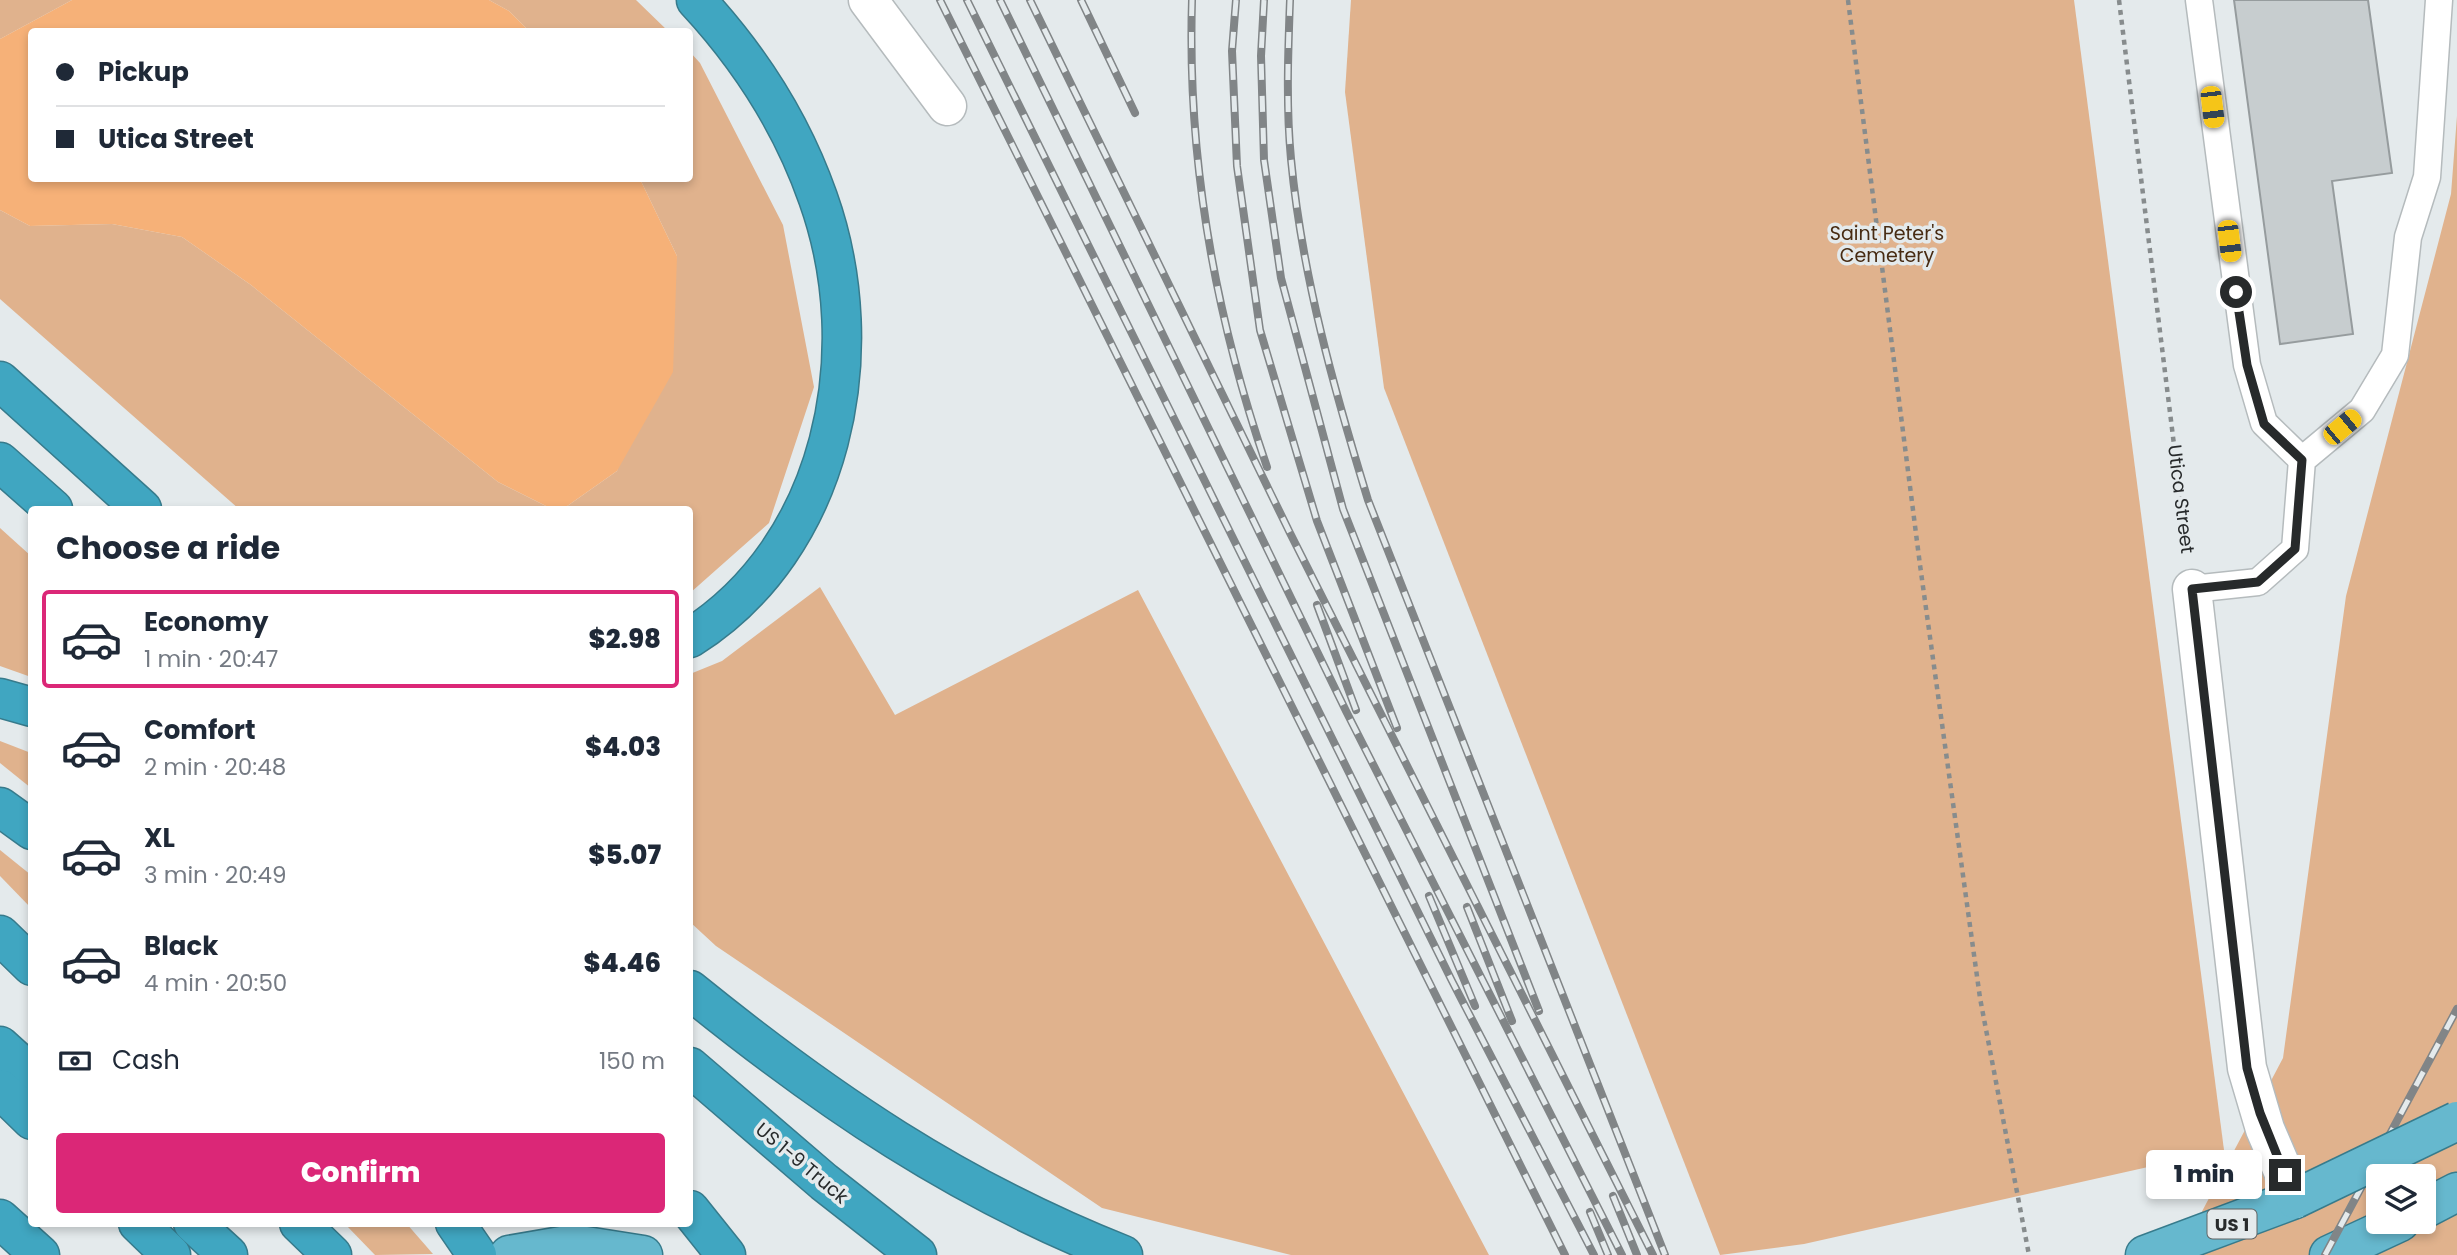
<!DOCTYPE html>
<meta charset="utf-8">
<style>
body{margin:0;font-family:Poppins,sans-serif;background:#f2f2f3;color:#1f2937;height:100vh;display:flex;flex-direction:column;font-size:26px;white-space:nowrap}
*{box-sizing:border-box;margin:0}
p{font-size:23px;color:#747a83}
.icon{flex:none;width:38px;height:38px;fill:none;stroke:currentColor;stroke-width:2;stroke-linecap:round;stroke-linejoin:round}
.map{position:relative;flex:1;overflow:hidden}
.side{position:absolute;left:28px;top:506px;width:665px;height:721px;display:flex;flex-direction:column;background:#fff;border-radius:7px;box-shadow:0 4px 10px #0003}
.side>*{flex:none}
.hud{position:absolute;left:28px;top:28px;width:665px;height:154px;border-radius:7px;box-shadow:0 4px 10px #0003;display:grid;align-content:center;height:154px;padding:0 28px;background:#fff}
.tools{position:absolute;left:2366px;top:1164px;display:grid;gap:14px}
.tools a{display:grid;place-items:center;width:70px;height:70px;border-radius:7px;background:#fff;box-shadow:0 4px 10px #0003;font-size:35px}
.end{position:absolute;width:32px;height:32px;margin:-16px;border:9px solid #272a2b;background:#fff;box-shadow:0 0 0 4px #fff}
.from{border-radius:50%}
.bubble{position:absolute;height:49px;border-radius:7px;background:#fff;box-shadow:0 4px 10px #0003;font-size:23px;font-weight:800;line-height:49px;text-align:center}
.car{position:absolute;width:21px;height:42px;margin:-21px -10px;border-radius:9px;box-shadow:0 0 5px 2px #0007;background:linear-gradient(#f5c518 24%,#345 0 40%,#f5c518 0 76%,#345 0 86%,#f5c518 0)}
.hud b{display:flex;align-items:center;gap:24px;height:66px;font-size:26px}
.hud b+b{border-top:2px solid #e0e1e3}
.hud i{width:18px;height:18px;background:#1f2937}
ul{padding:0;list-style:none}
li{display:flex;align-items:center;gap:21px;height:98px;margin:0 14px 10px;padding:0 14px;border:4px solid transparent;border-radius:7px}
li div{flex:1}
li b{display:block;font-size:26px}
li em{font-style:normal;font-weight:800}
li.current{border-color:#db2777}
li>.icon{width:63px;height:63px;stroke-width:1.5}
h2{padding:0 28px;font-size:32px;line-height:84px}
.pay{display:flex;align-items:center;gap:18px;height:77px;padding:0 28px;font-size:26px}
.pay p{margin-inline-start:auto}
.primary-button{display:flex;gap:14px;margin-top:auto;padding:14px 28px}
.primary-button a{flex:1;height:80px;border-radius:7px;background:#db2777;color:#fff;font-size:28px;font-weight:800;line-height:80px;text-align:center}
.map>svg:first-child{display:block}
.green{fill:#e0b28d;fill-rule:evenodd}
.water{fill:#f6b178}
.building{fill:#c7cdcf;stroke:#969c9e;stroke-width:2}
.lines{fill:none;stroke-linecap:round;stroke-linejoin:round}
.service-casing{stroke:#b5bbbd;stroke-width:29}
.minor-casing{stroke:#b5bbbd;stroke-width:41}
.trunk-casing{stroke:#377b8c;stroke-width:41}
.motorway-casing{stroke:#377b8c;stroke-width:41}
.path{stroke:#878c8d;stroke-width:4.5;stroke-dasharray:5 5;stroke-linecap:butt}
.service{stroke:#fff;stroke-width:26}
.minor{stroke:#fff;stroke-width:38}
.trunk{stroke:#66b8ce;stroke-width:38}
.motorway{stroke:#40a6c1;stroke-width:38}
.rail-casing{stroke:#818587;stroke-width:8}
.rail{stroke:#e4eaec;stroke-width:5;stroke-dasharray:16;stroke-linecap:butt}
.trunk-bridge-casing{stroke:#377b8c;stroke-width:41;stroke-linecap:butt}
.trunk-bridge{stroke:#66b8ce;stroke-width:38}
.route{stroke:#272a2b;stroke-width:9}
.labels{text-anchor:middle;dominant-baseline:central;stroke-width:7;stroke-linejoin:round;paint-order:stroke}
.shield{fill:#e4eaec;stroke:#606465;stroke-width:2}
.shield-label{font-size:18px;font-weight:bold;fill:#272a2b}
.park-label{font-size:19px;fill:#472b12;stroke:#e4eaec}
.street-label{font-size:19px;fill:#272a2b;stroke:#e4eaec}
</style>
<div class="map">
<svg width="2457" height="1255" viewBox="0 0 2457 1255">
<rect width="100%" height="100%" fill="#e4eaec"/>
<g class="green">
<path d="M0,0H72L0,39Z"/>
<path d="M489,0H636L668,31H529L509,11Z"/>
<path d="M1351,0H2074L2224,1150L1804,1244L1720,1255L1384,388L1345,92Z"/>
<path d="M690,52L700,63L783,225L814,387L769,523L690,593V509H563L617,471L677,256L640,179L690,178Z"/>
<path d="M2457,116V1255H2179L2283,1058L2346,596L2451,194ZM2378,1176H2424V1222H2378Z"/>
<path d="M0,210L30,226L112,224L182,237L251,285L498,482L552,509H239L0,299Z"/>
<path d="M0,528L31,556V677L0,666Z"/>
<path d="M820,587L895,715L1138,590L1489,1255H1291L1102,1208L716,946L690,922V674L722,661Z"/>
<path d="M0,741L31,753V788L0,763Z"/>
<path d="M0,850L31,875V908L0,876Z"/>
<path d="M344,1223H406L433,1254L375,1255Z"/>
</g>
<path class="water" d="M72,0H489L509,11L529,31L32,32V178L640,179L677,256L673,372L617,471L563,509H552L498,482L251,285L182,237L112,224L30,226L0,210V39Z"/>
<path class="building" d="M2234,0H2368L2392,173L2332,181L2353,334L2280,344Z"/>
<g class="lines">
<defs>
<g id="service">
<path d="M2199,0L2247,365L2264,423L2302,460"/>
<path d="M2192,589L2258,582L2295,549L2302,460L2362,410L2395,355L2408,237L2427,177L2439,0"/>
</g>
<g id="minor">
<path d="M868,0L947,106"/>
<path d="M2192,589L2247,1068L2265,1129L2295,1199"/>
</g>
<g id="trunk">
<path d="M2424,1209L2457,1192"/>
<path d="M509,1255L573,1244L643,1255"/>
<path d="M2145,1255L2295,1199"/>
<path d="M2329,1255L2400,1222"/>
</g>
<g id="motorway">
<path d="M0,381L142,509"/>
<path d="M0,462L53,509"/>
<path d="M690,638C834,547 873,352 818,198C792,124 749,57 696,0"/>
<path d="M0,698L32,707"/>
<path d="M0,807L32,830"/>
<path d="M0,935L32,966"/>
<path d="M690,990C827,1101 958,1190 1123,1255"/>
<path d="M0,1046L32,1075"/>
<path d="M690,1067L824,1182L917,1255"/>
<path d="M0,1089L32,1120"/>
<path d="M690,1210L726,1255"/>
<path d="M0,1219L40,1255"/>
<path d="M138,1223L171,1255"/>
<path d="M193,1223L228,1255"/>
<path d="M299,1223L332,1255"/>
<path d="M455,1223L477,1255"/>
</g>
</defs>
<use href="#service" class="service-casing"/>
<use href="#minor" class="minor-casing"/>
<use href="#trunk" class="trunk-casing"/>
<use href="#motorway" class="motorway-casing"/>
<g class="path">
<path d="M1848,0L1920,565L1980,998L2029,1255"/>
<path d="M2119,0L2187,550"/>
</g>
<use href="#service" class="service"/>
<use href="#minor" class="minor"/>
<use href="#trunk" class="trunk"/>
<use href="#motorway" class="motorway"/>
<defs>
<g id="rail">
<path d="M940,0L1565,1255"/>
<path d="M967,0L1452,981L1594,1255"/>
<path d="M1000,0L1346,711L1622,1255"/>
<path d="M1030,0L1290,533L1653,1255"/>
<path d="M1081,0L1135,113"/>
<path d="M1192,0C1187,160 1215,316 1267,467"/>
<path d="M1236,0L1232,51L1237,166L1260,330L1317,521L1397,728"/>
<path d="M1264,0L1261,56L1264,160L1281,278L1343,509L1539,1011"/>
<path d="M1290,0C1288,53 1286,107 1291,159C1302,276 1334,389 1368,500L1665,1255"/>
<path d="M1317,605L1356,710"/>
<path d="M1429,896L1475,1006"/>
<path d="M1467,907L1512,1021"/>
<path d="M1613,1196L1637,1255"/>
<path d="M1590,1212L1608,1255"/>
<path d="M2325,1255L2457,1009"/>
</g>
</defs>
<use href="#rail" class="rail-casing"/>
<use href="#rail" class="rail"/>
<defs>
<path id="trunk-bridge" d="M2295,1199L2457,1121"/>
</defs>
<use href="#trunk-bridge" class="trunk-bridge-casing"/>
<use href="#trunk-bridge" class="trunk-bridge"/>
</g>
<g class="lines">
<path class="route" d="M2236,292L2247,365L2264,424L2302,460L2295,549L2258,582L2192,589L2247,1068L2260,1113L2285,1175"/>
</g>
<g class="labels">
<rect class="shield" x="2207.5" y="1209.5" width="49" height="29" rx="5"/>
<g class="shield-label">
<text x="2232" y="1224">US 1</text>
</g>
<g class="park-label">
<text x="1887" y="233">Saint Peter's<tspan x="1887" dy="22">Cemetery</tspan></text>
</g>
<g class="street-label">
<text transform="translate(2181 499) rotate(83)">Utica Street</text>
<text transform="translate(802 1163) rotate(40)">US 1-9 Truck</text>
</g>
</g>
</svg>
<div class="tools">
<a><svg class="icon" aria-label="layers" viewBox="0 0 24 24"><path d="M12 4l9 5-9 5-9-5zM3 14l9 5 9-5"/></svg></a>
</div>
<i class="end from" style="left:2236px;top:292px"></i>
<i class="end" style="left:2285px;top:1175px"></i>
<div class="bubble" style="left:2146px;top:1150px;width:116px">1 min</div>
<i class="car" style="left:2212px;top:107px;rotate:173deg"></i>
<i class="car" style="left:2229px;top:241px;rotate:173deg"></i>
<i class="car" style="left:2342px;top:427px;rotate:50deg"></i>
<div class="hud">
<b><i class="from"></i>Pickup</b>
<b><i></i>Utica Street</b>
</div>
<section class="side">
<h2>Choose a ride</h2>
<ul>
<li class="current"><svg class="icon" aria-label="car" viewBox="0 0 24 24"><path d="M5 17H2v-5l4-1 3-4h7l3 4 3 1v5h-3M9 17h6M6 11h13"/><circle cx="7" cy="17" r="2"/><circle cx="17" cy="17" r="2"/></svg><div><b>Economy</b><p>1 min · 20:47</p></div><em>$2.98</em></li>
<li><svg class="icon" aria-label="car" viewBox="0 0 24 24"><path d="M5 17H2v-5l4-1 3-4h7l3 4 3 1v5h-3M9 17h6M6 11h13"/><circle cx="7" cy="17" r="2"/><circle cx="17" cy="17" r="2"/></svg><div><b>Comfort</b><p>2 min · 20:48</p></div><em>$4.03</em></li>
<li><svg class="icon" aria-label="car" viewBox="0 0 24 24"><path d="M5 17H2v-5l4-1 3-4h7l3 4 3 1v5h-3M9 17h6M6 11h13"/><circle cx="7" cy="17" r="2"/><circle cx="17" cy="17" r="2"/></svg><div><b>XL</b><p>3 min · 20:49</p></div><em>$5.07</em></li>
<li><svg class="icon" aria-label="car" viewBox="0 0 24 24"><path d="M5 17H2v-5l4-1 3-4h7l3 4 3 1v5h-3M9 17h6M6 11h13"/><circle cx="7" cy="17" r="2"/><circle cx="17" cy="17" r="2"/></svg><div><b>Black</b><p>4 min · 20:50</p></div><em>$4.46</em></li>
</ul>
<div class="pay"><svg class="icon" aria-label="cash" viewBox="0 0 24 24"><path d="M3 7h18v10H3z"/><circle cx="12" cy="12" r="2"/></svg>Cash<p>150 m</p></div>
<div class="primary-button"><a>Confirm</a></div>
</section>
</div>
